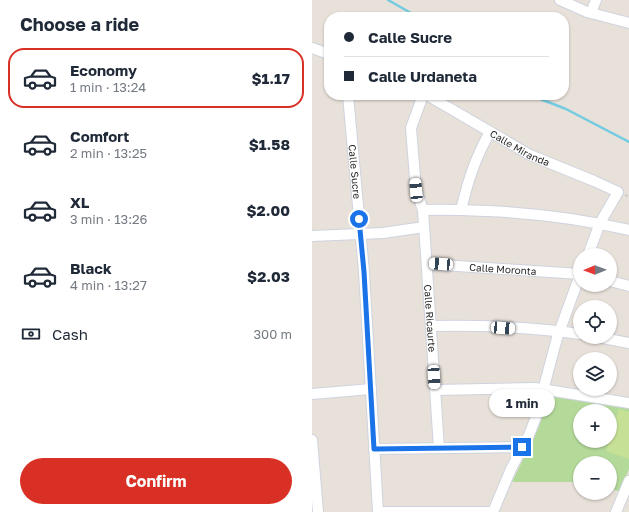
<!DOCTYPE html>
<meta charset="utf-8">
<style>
body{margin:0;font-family:"Golos Text",sans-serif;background:#f2f2f3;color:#1f2937;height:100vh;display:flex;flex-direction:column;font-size:15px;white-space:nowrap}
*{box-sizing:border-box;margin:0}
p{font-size:13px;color:#747a83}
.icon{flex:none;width:22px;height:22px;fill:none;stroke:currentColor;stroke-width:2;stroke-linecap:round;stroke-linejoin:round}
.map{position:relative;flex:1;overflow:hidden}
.panel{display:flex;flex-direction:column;background:#fff;width:312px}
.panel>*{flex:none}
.top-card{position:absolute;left:12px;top:12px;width:245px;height:88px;border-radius:16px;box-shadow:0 1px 3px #0004;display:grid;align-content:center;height:88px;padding:0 20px;background:#fff}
.needle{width:26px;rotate:269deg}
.buttons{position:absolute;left:261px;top:248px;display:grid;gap:8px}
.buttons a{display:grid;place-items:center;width:44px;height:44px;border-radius:50%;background:#fff;box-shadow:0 1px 3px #0004;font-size:20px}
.end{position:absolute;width:18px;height:18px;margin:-9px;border:5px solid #1a73e8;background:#fff;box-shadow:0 0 0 2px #fff}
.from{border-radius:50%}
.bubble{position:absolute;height:28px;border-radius:14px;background:#fff;box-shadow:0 1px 3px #0004;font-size:13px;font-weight:700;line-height:28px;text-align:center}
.car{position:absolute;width:12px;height:24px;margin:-12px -6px;border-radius:5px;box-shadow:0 0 3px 1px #0007;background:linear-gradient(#fff 24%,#345 0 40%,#fff 0 76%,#345 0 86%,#fff 0)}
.top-card b{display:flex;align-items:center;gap:14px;height:38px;font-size:15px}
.top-card b+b{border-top:1px solid #e0e1e3}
.top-card i{width:10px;height:10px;background:#1f2937}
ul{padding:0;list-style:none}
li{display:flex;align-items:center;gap:12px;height:60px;margin:0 8px 6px;padding:0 12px;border:2px solid transparent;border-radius:16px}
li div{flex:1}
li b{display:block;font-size:15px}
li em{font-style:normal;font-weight:700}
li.selected{border-color:#d93025}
li>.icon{width:36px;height:36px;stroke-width:1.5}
h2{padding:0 20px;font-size:18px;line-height:48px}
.pay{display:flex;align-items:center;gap:10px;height:44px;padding:0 20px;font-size:15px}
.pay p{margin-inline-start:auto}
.cta{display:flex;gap:8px;margin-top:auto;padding:8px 20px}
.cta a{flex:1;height:46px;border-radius:24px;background:#d93025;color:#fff;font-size:16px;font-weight:700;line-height:46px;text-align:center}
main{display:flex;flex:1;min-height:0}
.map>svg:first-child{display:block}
.green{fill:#b4da9a;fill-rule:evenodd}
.pitch{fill:#c6e196}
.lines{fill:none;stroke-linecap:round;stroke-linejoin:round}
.stream{stroke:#74cbe2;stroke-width:2.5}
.street-casing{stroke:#cfd3df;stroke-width:12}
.path{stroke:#c3c3c3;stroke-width:1.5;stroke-dasharray:3 2;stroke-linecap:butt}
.street{stroke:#fff;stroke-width:10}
.route{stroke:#1a73e8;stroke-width:5}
.labels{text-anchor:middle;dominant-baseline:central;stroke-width:3.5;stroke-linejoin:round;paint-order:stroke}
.street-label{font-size:10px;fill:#272727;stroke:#fff}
</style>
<main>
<section class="panel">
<h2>Choose a ride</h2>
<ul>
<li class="selected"><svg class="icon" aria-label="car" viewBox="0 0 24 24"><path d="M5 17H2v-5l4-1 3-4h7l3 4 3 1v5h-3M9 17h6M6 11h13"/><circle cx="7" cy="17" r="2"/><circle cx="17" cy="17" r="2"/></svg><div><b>Economy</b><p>1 min · 13:24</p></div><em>$1.17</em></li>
<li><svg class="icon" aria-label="car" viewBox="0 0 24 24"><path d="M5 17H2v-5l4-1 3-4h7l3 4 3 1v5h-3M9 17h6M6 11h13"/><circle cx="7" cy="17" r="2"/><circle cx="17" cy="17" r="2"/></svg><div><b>Comfort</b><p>2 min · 13:25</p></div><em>$1.58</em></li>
<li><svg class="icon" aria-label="car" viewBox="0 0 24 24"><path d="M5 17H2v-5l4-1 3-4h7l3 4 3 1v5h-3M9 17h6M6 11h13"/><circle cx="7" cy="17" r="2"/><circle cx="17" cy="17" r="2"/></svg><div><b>XL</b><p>3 min · 13:26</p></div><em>$2.00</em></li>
<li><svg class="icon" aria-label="car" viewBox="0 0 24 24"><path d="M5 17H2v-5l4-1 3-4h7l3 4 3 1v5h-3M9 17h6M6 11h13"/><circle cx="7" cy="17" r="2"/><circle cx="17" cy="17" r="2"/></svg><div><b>Black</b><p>4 min · 13:27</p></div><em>$2.03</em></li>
</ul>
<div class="pay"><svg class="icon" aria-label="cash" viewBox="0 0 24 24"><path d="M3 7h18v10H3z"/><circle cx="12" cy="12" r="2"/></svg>Cash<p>300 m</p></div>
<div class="cta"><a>Confirm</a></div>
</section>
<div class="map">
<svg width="317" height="512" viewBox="0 0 317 512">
<rect width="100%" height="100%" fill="#e8e1d9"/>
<path class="green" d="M237,396L317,408V469L308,492L298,488V463H268V482H200L226,429ZM268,411H298V441H268Z"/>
<path class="pitch" d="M307,409L317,412V459L294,451Z"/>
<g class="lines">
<g class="stream">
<path d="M76,0L106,17"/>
<path d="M218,95L254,109L317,142"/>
</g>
<defs>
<g id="street">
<path d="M248,0L275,12L317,23"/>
<path d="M279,13L284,0"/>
<path d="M0,48L17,54"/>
<path id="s1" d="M36,95L52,272L66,512"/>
<path id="s2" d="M111,95L99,128L104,190L111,210L127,448"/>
<path id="s3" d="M115,95L218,155L282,181L306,192L288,223L276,255"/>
<path d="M111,210C132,209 153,210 175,211C223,213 270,219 317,230"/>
<path d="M149,210C156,181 163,158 178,132"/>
<path d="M0,236L71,233L112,227"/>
<path id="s4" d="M115,264L268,274"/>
<path d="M298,281L317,286"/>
<path d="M119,326C169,325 219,327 268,334"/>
<path d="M286,337L317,343"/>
<path d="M123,390L223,388L317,403"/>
<path d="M0,394L59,389"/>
<path d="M0,440L6,512"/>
<path d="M62,449L210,447"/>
<path d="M68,512H178"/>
<path d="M181,512L199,469L217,435L224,417L245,338L268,275"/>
<path d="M304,512L317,481"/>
</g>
</defs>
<use href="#street" class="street-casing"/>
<path class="path" d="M313,195L317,197"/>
<use href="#street" class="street"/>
</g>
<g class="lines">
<path class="route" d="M47,219L52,272L62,449L210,447"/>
</g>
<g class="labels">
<g class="street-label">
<text stroke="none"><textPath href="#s3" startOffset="107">Calle Miranda</textPath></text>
<text stroke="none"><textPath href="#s1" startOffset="77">Calle Sucre</textPath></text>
<text stroke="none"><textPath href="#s4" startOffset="76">Calle Moronta</textPath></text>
<text stroke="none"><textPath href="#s2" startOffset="227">Calle Ricaurte</textPath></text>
</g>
</g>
</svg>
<div class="buttons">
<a><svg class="needle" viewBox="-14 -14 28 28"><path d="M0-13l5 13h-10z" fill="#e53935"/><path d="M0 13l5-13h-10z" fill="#747a83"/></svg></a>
<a><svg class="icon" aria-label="locate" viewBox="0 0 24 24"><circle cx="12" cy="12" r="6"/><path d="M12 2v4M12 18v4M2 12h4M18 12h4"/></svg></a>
<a><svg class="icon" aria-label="layers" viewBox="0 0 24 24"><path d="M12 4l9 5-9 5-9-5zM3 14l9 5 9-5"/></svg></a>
<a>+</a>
<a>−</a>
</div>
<i class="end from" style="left:47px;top:219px"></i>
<i class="end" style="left:210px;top:447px"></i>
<div class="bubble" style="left:177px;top:389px;width:66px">1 min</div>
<i class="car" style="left:104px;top:190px;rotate:355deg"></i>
<i class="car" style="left:129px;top:264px;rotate:274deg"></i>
<i class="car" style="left:191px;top:328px;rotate:94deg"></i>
<i class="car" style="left:122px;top:377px;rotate:177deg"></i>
<div class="top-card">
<b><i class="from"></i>Calle Sucre</b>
<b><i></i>Calle Urdaneta</b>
</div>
</div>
</main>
